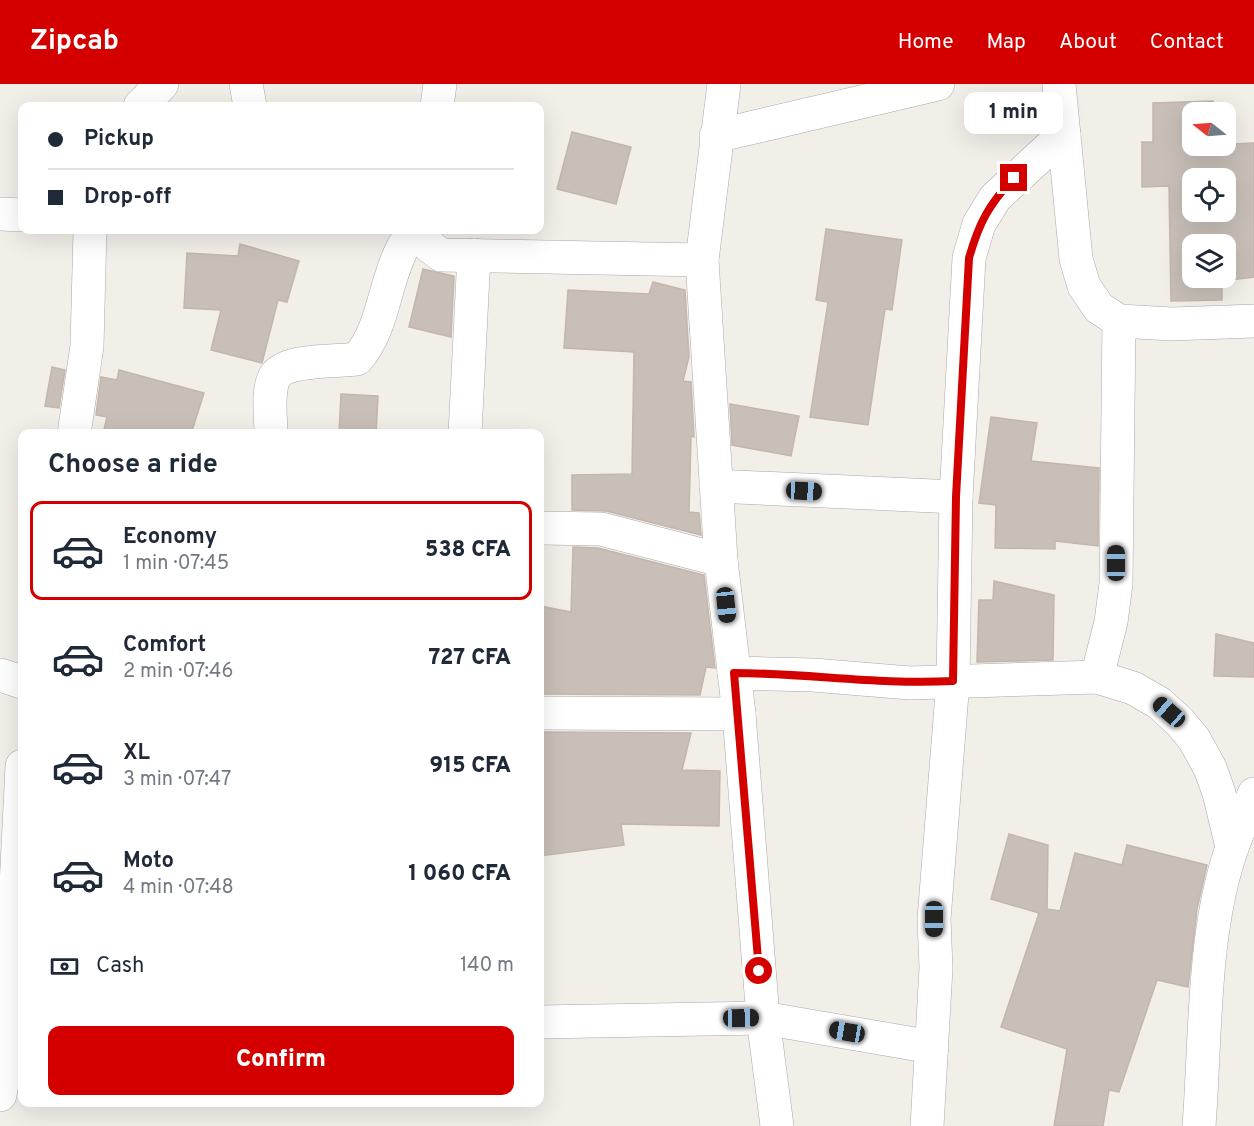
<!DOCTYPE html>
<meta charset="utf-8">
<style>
body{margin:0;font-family:Overpass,sans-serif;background:#f6f6f7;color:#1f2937;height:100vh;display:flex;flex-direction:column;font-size:22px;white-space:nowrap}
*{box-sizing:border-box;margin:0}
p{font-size:20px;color:#747a83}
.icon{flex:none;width:33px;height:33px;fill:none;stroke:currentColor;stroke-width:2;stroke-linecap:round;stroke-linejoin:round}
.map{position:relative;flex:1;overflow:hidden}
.sheet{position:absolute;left:18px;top:345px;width:526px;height:678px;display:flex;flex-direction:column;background:#fff;border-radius:12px;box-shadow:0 6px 24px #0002}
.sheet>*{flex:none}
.banner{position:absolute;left:18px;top:18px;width:526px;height:132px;border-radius:12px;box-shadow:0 6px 24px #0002;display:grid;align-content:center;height:132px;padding:0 30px;background:#fff}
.needle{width:39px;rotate:287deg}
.buttons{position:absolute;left:1182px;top:18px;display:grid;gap:12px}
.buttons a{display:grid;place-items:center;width:54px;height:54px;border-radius:12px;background:#fff;box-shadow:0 6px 24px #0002;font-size:30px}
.end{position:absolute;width:27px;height:27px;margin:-14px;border:8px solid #d40000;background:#fff;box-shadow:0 0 0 3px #fff}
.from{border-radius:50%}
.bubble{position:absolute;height:42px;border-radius:12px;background:#fff;box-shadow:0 6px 24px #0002;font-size:20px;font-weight:800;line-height:42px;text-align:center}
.car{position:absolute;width:18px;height:36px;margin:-18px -9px;border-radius:8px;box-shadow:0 0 4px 2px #0007;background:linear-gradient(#222 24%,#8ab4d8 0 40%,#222 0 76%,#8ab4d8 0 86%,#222 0)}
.banner b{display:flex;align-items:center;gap:21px;height:57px;font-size:22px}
.banner b+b{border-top:2px solid #e0e1e3}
.banner i{width:15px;height:15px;background:#1f2937}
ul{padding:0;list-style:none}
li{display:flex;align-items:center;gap:18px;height:99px;margin:0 12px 9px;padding:0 18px;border:3px solid transparent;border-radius:12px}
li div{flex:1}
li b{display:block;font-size:22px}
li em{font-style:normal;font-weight:800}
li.on{border-color:#d40000}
li>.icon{width:54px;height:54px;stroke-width:1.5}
h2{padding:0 30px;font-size:27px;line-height:72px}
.pay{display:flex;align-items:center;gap:15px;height:66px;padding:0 30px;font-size:22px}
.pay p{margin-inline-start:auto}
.action{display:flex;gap:12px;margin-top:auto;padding:12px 30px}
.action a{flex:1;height:69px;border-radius:12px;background:#d40000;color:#fff;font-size:24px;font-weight:800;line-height:69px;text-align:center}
header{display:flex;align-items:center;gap:36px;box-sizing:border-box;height:84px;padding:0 30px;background:#d40000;color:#fff}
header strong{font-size:28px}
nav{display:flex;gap:33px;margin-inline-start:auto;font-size:21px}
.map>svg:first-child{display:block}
.building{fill:#c7bfb8;stroke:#c4b6ab;stroke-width:1.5;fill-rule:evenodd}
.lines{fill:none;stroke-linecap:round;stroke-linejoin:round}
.street-casing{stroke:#a9a9a9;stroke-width:34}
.street{stroke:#fff;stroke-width:33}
.route{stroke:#d40000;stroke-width:8}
</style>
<header>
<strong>Zipcab</strong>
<nav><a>Home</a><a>Map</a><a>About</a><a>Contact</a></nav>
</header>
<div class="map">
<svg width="1254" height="1042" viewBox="0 0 1254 1042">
<rect width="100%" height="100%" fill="#f2efe9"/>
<g class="building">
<path d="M1213,17L1214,28H1192V62L1254,59V193L1222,197V216L1171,217L1169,102L1142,103V58H1153V19ZM1192,94H1226V128H1192ZM1192,160H1226V194H1192Z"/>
<path d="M572,48L631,63L616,120L557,105Z"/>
<path d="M826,145L902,156L892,226L885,225L868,341L810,333L828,218L816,216Z"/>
<path d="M240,160L299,177L287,218L278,216L262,279L211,266L221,226L184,224L187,169L238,172Z"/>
<path d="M423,185L454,192L451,253L409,243Z"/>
<path d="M653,198L685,206L689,273L683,297L691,298L694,353L691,352L689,428L699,429L701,451L606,427L572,426V391L632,390L634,268L564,264L568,206L649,210Z"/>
<path d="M52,283L65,286L59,324L45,322Z"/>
<path d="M119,286L204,309L191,350H103L107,333L96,331L101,293L117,296Z"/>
<path d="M341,310L378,312L376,350H339Z"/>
<path d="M730,320L799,332L791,372L732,361Z"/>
<path d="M991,333L1037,339L1031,377L1099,384L1098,462L1055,457V465L995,464L996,421L979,419Z"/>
<path d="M573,463L598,464L704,491L715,584L706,583L700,611L540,610V522L571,528Z"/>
<path d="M994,497L1054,511L1053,576L977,578L979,516H993Z"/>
<path d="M1216,550L1254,559V593L1214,592Z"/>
<path d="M540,648L691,649L682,686L720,687L719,742L621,740L624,761L540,772Z"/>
<path d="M1009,750L1048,761L1047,825L1060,827L1075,769L1122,781L1127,761L1207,781L1197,825L1188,903L1157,896L1119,1008L1109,1006L1103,1042H1054L1067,965L1001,943L1039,829L991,815Z"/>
</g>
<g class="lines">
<defs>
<g id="street">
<path d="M246,0L250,22"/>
<path d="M724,0L702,176L721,476L739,630L763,934L777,1042"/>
<path d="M1059,0L1076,175L1084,202L1099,224L1119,237L1172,240L1254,237"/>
<path d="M140,22L162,0"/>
<path d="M437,22L440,0"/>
<path d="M716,52L938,0"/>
<path d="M0,130L22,131"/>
<path d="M421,146L429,162L441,171L702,176"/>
<path d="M74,350L87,262L90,146"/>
<path d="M271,350C271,333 267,309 274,294C284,274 337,278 357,275C384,245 384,198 403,163C407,157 413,151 418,146"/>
<path d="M465,350L474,171"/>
<path d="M716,402L956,413"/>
<path d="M540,444L601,445L721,476"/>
<path d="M734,589L813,591L910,599L1097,593L1133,604L1159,619L1180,638L1194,655L1210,684L1219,709L1232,763"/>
<path d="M0,591L22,598"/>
<path d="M1097,593L1111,538L1116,500L1119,237"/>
<path d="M540,629L739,630"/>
<path d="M540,938L763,934L932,963"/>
<path d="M0,1011L8,964L22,682"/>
<path d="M927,1042L936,884L934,835L953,597L956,413L969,174L979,140L995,114L1064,50"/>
<path d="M1199,1042C1206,952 1202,846 1233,761C1239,744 1247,727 1254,710"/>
</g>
</defs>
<use href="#street" class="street-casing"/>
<use href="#street" class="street"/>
</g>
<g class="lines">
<path class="route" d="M759,887L734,589C807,589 880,601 953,597L956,413L969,174C979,139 989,120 1014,94"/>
</g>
</svg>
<div class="buttons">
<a><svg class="needle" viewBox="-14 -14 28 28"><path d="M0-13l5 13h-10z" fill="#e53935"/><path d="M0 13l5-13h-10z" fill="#747a83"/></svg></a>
<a><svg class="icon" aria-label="locate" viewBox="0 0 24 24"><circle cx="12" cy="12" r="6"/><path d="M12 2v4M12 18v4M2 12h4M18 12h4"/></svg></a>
<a><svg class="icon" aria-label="layers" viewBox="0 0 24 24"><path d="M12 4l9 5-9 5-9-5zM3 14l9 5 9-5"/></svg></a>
</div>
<i class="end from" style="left:759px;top:887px"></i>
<i class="end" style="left:1014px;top:94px"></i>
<div class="bubble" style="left:964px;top:8px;width:99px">1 min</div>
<i class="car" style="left:804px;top:407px;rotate:93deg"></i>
<i class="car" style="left:1116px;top:479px;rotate:0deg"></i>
<i class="car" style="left:726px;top:521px;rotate:174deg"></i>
<i class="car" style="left:1169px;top:628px;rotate:311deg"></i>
<i class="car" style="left:934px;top:835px;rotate:180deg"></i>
<i class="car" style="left:741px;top:934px;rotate:89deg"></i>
<i class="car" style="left:847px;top:948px;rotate:280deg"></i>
<div class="banner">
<b><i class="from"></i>Pickup</b>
<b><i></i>Drop-off</b>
</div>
<section class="sheet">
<h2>Choose a ride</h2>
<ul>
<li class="on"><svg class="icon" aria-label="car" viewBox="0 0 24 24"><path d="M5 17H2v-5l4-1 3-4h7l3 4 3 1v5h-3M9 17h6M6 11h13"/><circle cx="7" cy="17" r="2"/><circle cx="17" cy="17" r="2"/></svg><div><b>Economy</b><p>1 min · 07:45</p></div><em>538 CFA</em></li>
<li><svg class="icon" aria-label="car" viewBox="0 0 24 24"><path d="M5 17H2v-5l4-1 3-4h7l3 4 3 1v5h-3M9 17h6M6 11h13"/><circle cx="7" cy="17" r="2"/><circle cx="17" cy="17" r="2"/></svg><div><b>Comfort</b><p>2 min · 07:46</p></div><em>727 CFA</em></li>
<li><svg class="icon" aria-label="car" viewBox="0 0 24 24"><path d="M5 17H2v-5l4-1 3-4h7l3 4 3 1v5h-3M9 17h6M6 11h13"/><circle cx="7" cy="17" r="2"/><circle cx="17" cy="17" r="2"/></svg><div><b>XL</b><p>3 min · 07:47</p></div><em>915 CFA</em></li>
<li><svg class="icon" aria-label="car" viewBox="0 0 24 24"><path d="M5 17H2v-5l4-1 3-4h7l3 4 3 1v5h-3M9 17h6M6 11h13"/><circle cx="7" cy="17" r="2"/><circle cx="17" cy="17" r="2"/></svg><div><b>Moto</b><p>4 min · 07:48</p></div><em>1 060 CFA</em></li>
</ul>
<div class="pay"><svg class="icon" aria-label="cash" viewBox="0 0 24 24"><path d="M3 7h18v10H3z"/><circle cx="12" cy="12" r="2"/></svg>Cash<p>140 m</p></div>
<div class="action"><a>Confirm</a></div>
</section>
</div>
